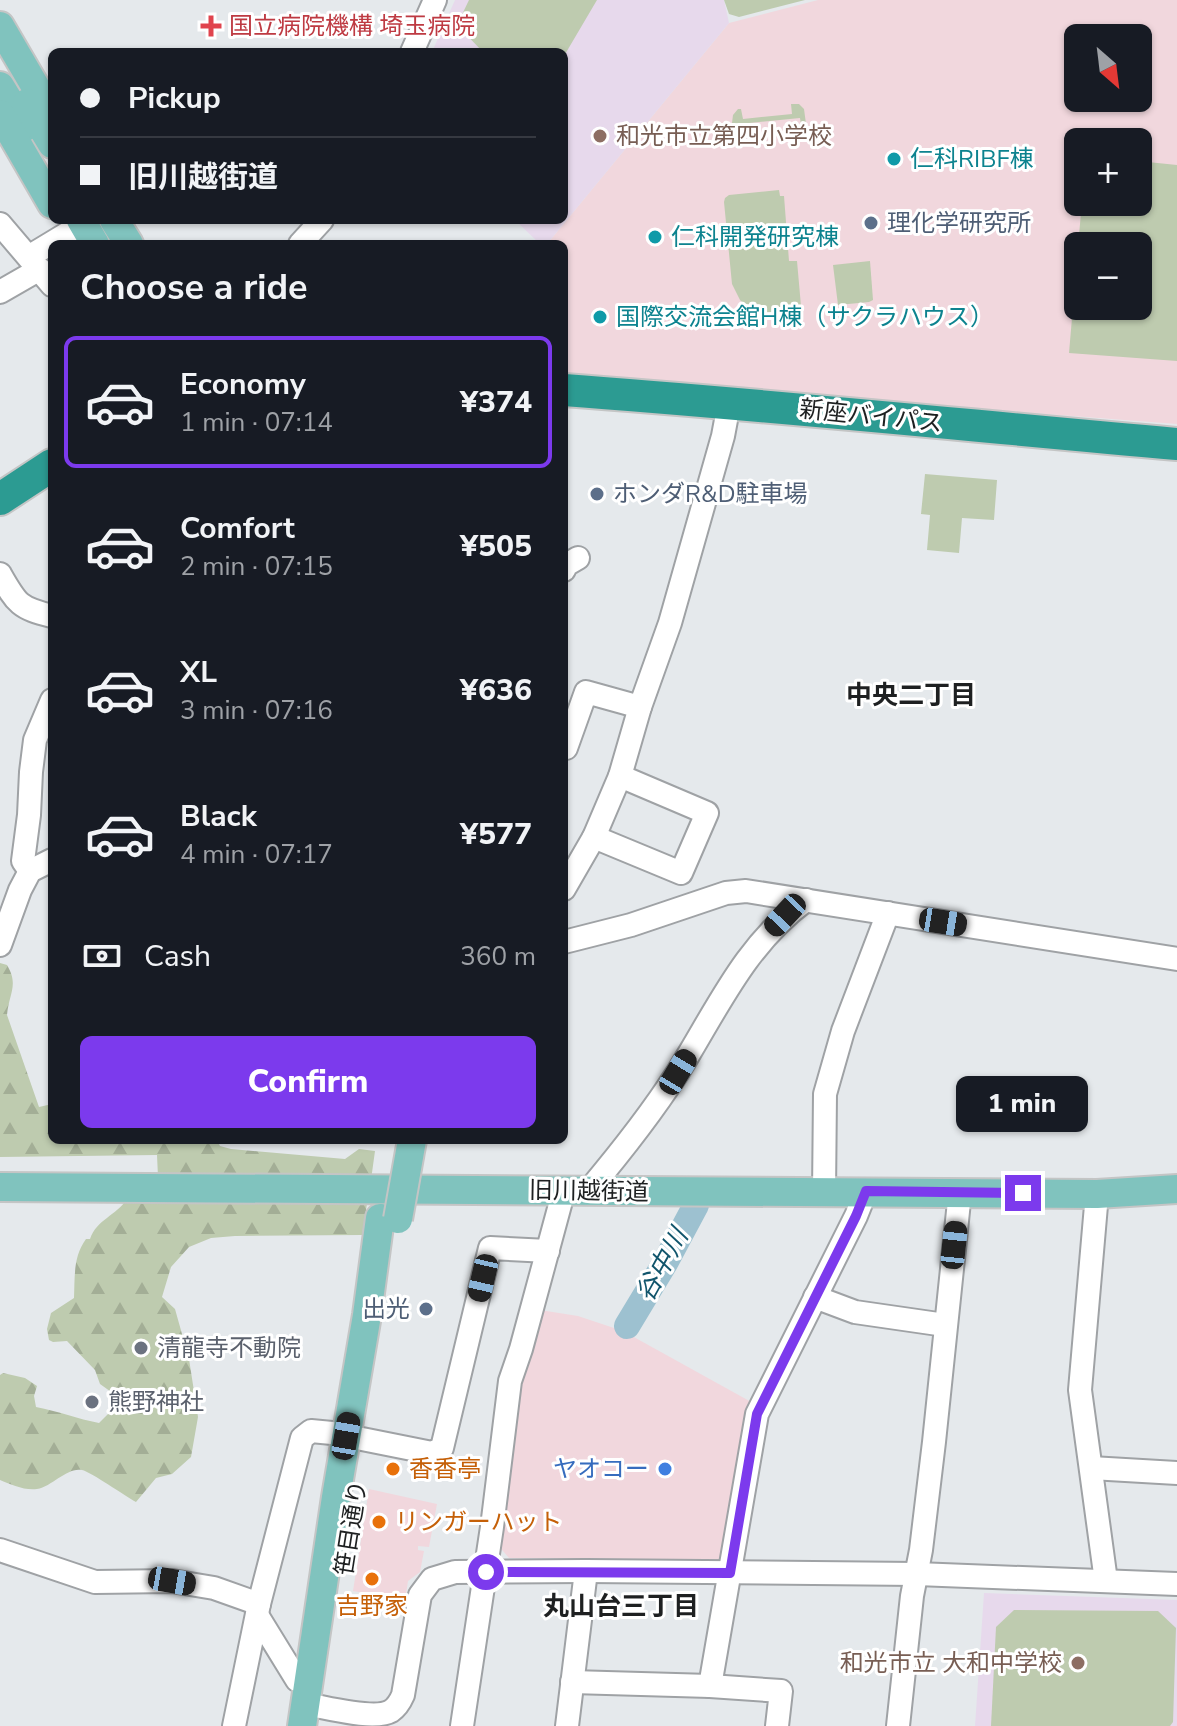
<!DOCTYPE html>
<meta charset="utf-8">
<style>
body{margin:0;font-family:"Nunito Sans","Noto Sans JP",sans-serif;background:#242831;color:#f1f3f6;height:100vh;display:flex;flex-direction:column;font-size:30px;white-space:nowrap}
*{box-sizing:border-box;margin:0}
p{font-size:26px;color:#9ea1a6}
.icon{flex:none;width:44px;height:44px;fill:none;stroke:currentColor;stroke-width:2;stroke-linecap:round;stroke-linejoin:round}
.map{position:relative;flex:1;overflow:hidden}
.side{position:absolute;left:48px;top:240px;width:520px;height:904px;display:flex;flex-direction:column;background:#171b24;border-radius:12px;box-shadow:0 2px 6px #0004}
.side>*{flex:none}
.top-card{position:absolute;left:48px;top:48px;width:520px;height:176px;border-radius:12px;box-shadow:0 2px 6px #0004;display:grid;align-content:center;height:176px;padding:0 32px;background:#171b24}
.needle{width:52px;rotate:152deg}
.controls{position:absolute;left:1064px;top:24px;display:grid;gap:16px}
.controls a{display:grid;place-items:center;width:88px;height:88px;border-radius:12px;background:#171b24;box-shadow:0 2px 6px #0004;font-size:40px}
.end{position:absolute;width:36px;height:36px;margin:-18px;border:10px solid #7c3aed;background:#fff;box-shadow:0 0 0 4px #fff}
.from{border-radius:50%}
.bubble{position:absolute;height:56px;border-radius:12px;background:#171b24;box-shadow:0 2px 6px #0004;font-size:26px;font-weight:800;line-height:56px;text-align:center}
.car{position:absolute;width:24px;height:48px;margin:-24px -12px;border-radius:10px;box-shadow:0 0 6px 2px #0007;background:linear-gradient(#222 24%,#8ab4d8 0 40%,#222 0 76%,#8ab4d8 0 86%,#222 0)}
.top-card b{display:flex;align-items:center;gap:28px;height:76px;font-size:30px}
.top-card b+b{border-top:2px solid #363941}
.top-card i{width:20px;height:20px;background:#f1f3f6}
ul{padding:0;list-style:none}
li{display:flex;align-items:center;gap:24px;height:132px;margin:0 16px 12px;padding:0 16px;border:4px solid transparent;border-radius:12px}
li div{flex:1}
li b{display:block;font-size:30px}
li em{font-style:normal;font-weight:800}
li.selected{border-color:#7c3aed}
li>.icon{width:72px;height:72px;stroke-width:1.5}
h2{padding:0 32px;font-size:36px;line-height:96px}
.pay{display:flex;align-items:center;gap:20px;height:88px;padding:0 32px;font-size:30px}
.pay p{margin-inline-start:auto}
.button{display:flex;gap:16px;margin-top:auto;padding:16px 32px}
.button a{flex:1;height:92px;border-radius:12px;background:#7c3aed;color:#fff;font-size:32px;font-weight:800;line-height:92px;text-align:center}
.map>svg:first-child{display:block}
.commercial{fill:#f1d7dd;fill-rule:evenodd}
.education{fill:#e7d9ec}
.grass{fill:#becbaf}
.forest{fill:url(#forest-firs)}
.lines{fill:none;stroke-linecap:round;stroke-linejoin:round}
.river{stroke:#9dc1d0;stroke-width:26}
.minor-casing{stroke:#9fa2a5;stroke-width:26}
.major-casing{stroke:#c4c5c5;stroke-width:32}
.highway-casing{stroke:#c4c5c5;stroke-width:36}
.minor{stroke:#fff;stroke-width:22}
.major{stroke:#80c3be;stroke-width:28}
.highway{stroke:#2c9b92;stroke-width:32}
.major-bridge-casing{stroke:#c4c5c5;stroke-width:32;stroke-linecap:butt}
.major-bridge{stroke:#80c3be;stroke-width:28}
.route{stroke:#7c3aed;stroke-width:10}
.health-dot{fill:#e0444e;stroke:#fff;stroke-width:3}
.education-dot{fill:#8d6e63;stroke:#fff;stroke-width:3}
.culture-dot{fill:#0f9aa8;stroke:#fff;stroke-width:3}
.service-dot{fill:#5c6f8a;stroke:#fff;stroke-width:3}
.worship-dot{fill:#6b7280;stroke:#fff;stroke-width:3}
.food-dot{fill:#e8710a;stroke:#fff;stroke-width:3}
.shop-dot{fill:#3f7fe0;stroke:#fff;stroke-width:3}
.labels{text-anchor:middle;dominant-baseline:central;stroke-width:6;stroke-linejoin:round;paint-order:stroke}
.health-label{font-size:24px;fill:#be3a42;stroke:#fff;text-anchor:start}
.education-label{font-size:24px;fill:#785e54;stroke:#fff;text-anchor:start}
.culture-label{font-size:24px;fill:#0d838f;stroke:#fff;text-anchor:start}
.service-label{font-size:24px;fill:#4e5e75;stroke:#fff;text-anchor:start}
.street-label{font-size:24px;fill:#1e2021;stroke:#fff}
.worship-label{font-size:24px;fill:#5b616d;stroke:#fff;text-anchor:start}
.food-label{font-size:24px;fill:#c56008;stroke:#fff;text-anchor:start}
.shop-label{font-size:24px;fill:#366cbe;stroke:#fff;text-anchor:end}
.neighbourhood-label{font-size:26px;font-weight:bold;fill:#1e2021;stroke:#fff}
.water-label{font-size:26px;font-style:italic;fill:#11556c;stroke:#fff}
</style>
<div class="map">
<svg width="1177" height="1726" viewBox="0 0 1177 1726">
<defs>
<pattern id="forest-firs" width="22" height="20" patternUnits="userSpaceOnUse" patternTransform="scale(2)"><rect width="22" height="20" fill="#becbaf"/><path d="M5 1l3.5 6h-7zM16 11l3.5 6h-7z" fill="#a3ae96"/></pattern>
</defs>
<rect width="100%" height="100%" fill="#e5e9ec"/>
<g class="commercial">
<path d="M818,0H1177V424L564,377V244H547L729,23ZM1078,38H1138V98H1078ZM1078,142H1138V202H1078ZM1078,246H1138V306H1078Z"/>
<path d="M540,1310L578,1316L623,1331L753,1403L725,1557L718,1560L509,1558L497,1544L522,1373Z"/>
<path d="M369,1489L437,1504L429,1547L418,1546V1550L424,1551L420,1572L408,1581L405,1600L353,1591Z"/>
</g>
<g class="education">
<path d="M455,0H724L729,23L547,244H540L515,220H564V52H432Z"/>
<path d="M984,1593L1177,1600V1726H975Z"/>
</g>
<g class="grass">
<path d="M469,0H597L564,56V52H483L457,25Z"/>
<path d="M724,0H805L739,17L729,14Z"/>
<path d="M791,104H799L804,109L807,131H802L800,118L739,124L740,136L732,134L731,131L733,115L738,109H741L743,119L792,114Z"/>
<path d="M1138,161L1177,165V361L1069,353L1078,248V306H1138V246H1078L1082,202H1138Z"/>
<path d="M779,190L780,196H784L789,261H797L801,306L799,309L763,313L746,306L740,300L732,284L724,202L725,198L729,195Z"/>
<path d="M870,261L873,300L869,302L838,305L833,265Z"/>
<path d="M925,474L997,480L994,520L962,518L959,553L927,550L930,515L921,514Z"/>
<path d="M1014,1610L1158,1611L1176,1628L1173,1722L1170,1726H991L996,1627Z"/>
</g>
<g class="forest">
<path d="M0,963L7,965C19,985 9,993 7,1015L39,1107L52,1104V1140H217L220,1146L231,1149L345,1159L359,1149L375,1151L371,1180L158,1177L157,1155L0,1157Z"/>
<path d="M127,1199L367,1204L362,1235L235,1236L211,1238L189,1247L171,1267L162,1297L175,1309L189,1359L198,1417L191,1457L172,1474L156,1478L136,1502C125,1496 91,1472 82,1470C67,1467 53,1486 37,1489C25,1491 10,1484 0,1480V1375L3,1373L25,1378L37,1386L34,1396L36,1407C58,1411 78,1419 99,1423L114,1408V1394L100,1384L95,1370L67,1341L53,1342L49,1340L47,1329L51,1313L74,1298C75,1276 73,1257 86,1239H90C97,1219 116,1216 127,1199Z"/>
</g>
<g class="lines">
<path class="river" d="M627,1326L665,1263L696,1205"/>
<defs>
<g id="minor">
<path d="M412,52L435,0"/>
<path d="M0,224L52,285"/>
<path d="M300,244L322,220"/>
<path d="M30,256L68,233"/>
<path d="M0,292L40,269"/>
<path d="M564,570L566,565L578,558"/>
<path d="M0,574C17,604 19,608 52,616"/>
<path d="M564,747L566,748L586,692L640,707"/>
<path d="M594,837L681,873L707,813L620,776"/>
<path d="M30,871L23,861L29,815L31,772L35,740L52,700"/>
<path d="M564,889L594,837L620,776L640,707L670,623L723,436L726,420"/>
<path d="M564,942L631,925L726,893L746,891L1177,959"/>
<path d="M0,945L20,890L30,871L52,860"/>
<path d="M589,1190C621,1152 651,1114 678,1072C718,1008 744,946 806,900"/>
<path d="M824,1193L825,1094L843,1031L888,913"/>
<path d="M1097,1194L1080,1390L1106,1581"/>
<path d="M815,1297L855,1312L945,1325"/>
<path d="M1091,1468L1177,1473"/>
<path d="M0,1550L95,1582L172,1581L214,1588L259,1604"/>
<path d="M257,1615L297,1680L309,1682"/>
<path d="M572,1682L710,1686L781,1691L777,1726"/>
<path d="M710,1686L757,1414L856,1216L866,1191"/>
<path d="M305,1704C325,1707 374,1721 391,1711C397,1707 400,1702 403,1695L420,1595L432,1579L455,1572L586,1571L917,1574L1177,1584"/>
<path d="M234,1726L259,1604L302,1438L311,1431L332,1433L432,1453L442,1448L490,1248L548,1251"/>
<path d="M462,1726L492,1527L510,1381L521,1349L564,1190"/>
<path d="M567,1726L586,1571"/>
<path d="M898,1726L912,1596L921,1550L934,1442L960,1192"/>
</g>
<g id="major">
<path d="M0,26L52,115"/>
<path d="M0,86L25,127"/>
<path d="M27,103L52,144"/>
<path d="M0,114L52,204"/>
<path d="M81,220L95,244"/>
<path d="M114,220L129,244"/>
<path d="M0,1187L1097,1194L1177,1189"/>
<path d="M302,1726L336,1497L367,1315L380,1218"/>
</g>
<g id="highway">
<path d="M564,390C769,405 973,426 1177,444"/>
<path d="M0,499L52,465"/>
</g>
</defs>
<use href="#minor" class="minor-casing"/>
<use href="#major" class="major-casing"/>
<use href="#highway" class="highway-casing"/>
<use href="#minor" class="minor"/>
<use href="#major" class="major"/>
<use href="#highway" class="highway"/>
<defs>
<path id="major-bridge" d="M398,1219L412,1140"/>
</defs>
<use href="#major-bridge" class="major-bridge-casing"/>
<use href="#major-bridge" class="major-bridge"/>
</g>
<g class="lines">
<path class="route" d="M486,1572L730,1573L757,1414L856,1216L866,1191L1023,1193"/>
</g>
<path class="health-dot" d="M207 14h8v8h8v8h-8v8h-8v-8h-8v-8h8z"/>
<g class="education-dot">
<circle cx="600" cy="136" r="8"/>
<circle cx="1078" cy="1663" r="8"/>
</g>
<g class="culture-dot">
<circle cx="894" cy="159" r="8"/>
<circle cx="655" cy="237" r="8"/>
<circle cx="600" cy="317" r="8"/>
</g>
<g class="service-dot">
<circle cx="871" cy="223" r="8"/>
<circle cx="597" cy="494" r="8"/>
<circle cx="426" cy="1309" r="8"/>
</g>
<g class="worship-dot">
<circle cx="141" cy="1348" r="8"/>
<circle cx="92" cy="1402" r="8"/>
</g>
<g class="food-dot">
<circle cx="393" cy="1469" r="8"/>
<circle cx="379" cy="1522" r="8"/>
<circle cx="372" cy="1579" r="8"/>
</g>
<circle class="shop-dot" cx="665" cy="1469" r="8"/>
<g class="labels">
<g class="health-label">
<text x="229" y="26">国立病院機構 埼玉病院</text>
</g>
<g class="education-label">
<text x="616" y="136">和光市立第四小学校</text>
<text x="1062" y="1663" text-anchor="end">和光市立 大和中学校</text>
</g>
<g class="culture-label">
<text x="910" y="159">仁科RIBF棟</text>
<text x="671" y="237">仁科開発研究棟</text>
<text x="616" y="317">国際交流会館H棟（サクラハウス）</text>
</g>
<g class="service-label">
<text x="887" y="223">理化学研究所</text>
<text x="613" y="494">ホンダR&amp;D駐車場</text>
<text x="410" y="1309" text-anchor="end">出光</text>
</g>
<g class="street-label">
<text transform="translate(871 416) rotate(6)">新座バイパス</text>
<text transform="translate(589 1191) rotate(1)">旧川越街道</text>
<text transform="translate(351 1528) rotate(-81)">笹目通り</text>
</g>
<g class="worship-label">
<text x="157" y="1348">清龍寺不動院</text>
<text x="108" y="1402">熊野神社</text>
</g>
<g class="food-label">
<text x="409" y="1469">香香亭</text>
<text x="395" y="1522">リンガーハット</text>
<text x="372" y="1606" text-anchor="middle">吉野家</text>
</g>
<g class="shop-label">
<text x="649" y="1469">ヤオコー</text>
</g>
<g class="neighbourhood-label">
<text x="911" y="695">中央二丁目</text>
<text x="621" y="1606">丸山台三丁目</text>
</g>
<g class="water-label">
<text transform="translate(662 1265) rotate(-61)">谷中川</text>
</g>
</g>
</svg>
<div class="controls">
<a><svg class="needle" viewBox="-14 -14 28 28"><path d="M0-13l5 13h-10z" fill="#e53935"/><path d="M0 13l5-13h-10z" fill="#9ea1a6"/></svg></a>
<a>+</a>
<a>−</a>
</div>
<i class="end from" style="left:486px;top:1572px"></i>
<i class="end" style="left:1023px;top:1193px"></i>
<div class="bubble" style="left:956px;top:1076px;width:132px">1 min</div>
<i class="car" style="left:785px;top:915px;rotate:223deg"></i>
<i class="car" style="left:943px;top:922px;rotate:99deg"></i>
<i class="car" style="left:678px;top:1072px;rotate:31deg"></i>
<i class="car" style="left:954px;top:1245px;rotate:6deg"></i>
<i class="car" style="left:483px;top:1278px;rotate:193deg"></i>
<i class="car" style="left:346px;top:1436px;rotate:10deg"></i>
<i class="car" style="left:172px;top:1581px;rotate:100deg"></i>
<div class="top-card">
<b><i class="from"></i>Pickup</b>
<b><i></i>旧川越街道</b>
</div>
<section class="side">
<h2>Choose a ride</h2>
<ul>
<li class="selected"><svg class="icon" aria-label="car" viewBox="0 0 24 24"><path d="M5 17H2v-5l4-1 3-4h7l3 4 3 1v5h-3M9 17h6M6 11h13"/><circle cx="7" cy="17" r="2"/><circle cx="17" cy="17" r="2"/></svg><div><b>Economy</b><p>1 min · 07:14</p></div><em>¥374</em></li>
<li><svg class="icon" aria-label="car" viewBox="0 0 24 24"><path d="M5 17H2v-5l4-1 3-4h7l3 4 3 1v5h-3M9 17h6M6 11h13"/><circle cx="7" cy="17" r="2"/><circle cx="17" cy="17" r="2"/></svg><div><b>Comfort</b><p>2 min · 07:15</p></div><em>¥505</em></li>
<li><svg class="icon" aria-label="car" viewBox="0 0 24 24"><path d="M5 17H2v-5l4-1 3-4h7l3 4 3 1v5h-3M9 17h6M6 11h13"/><circle cx="7" cy="17" r="2"/><circle cx="17" cy="17" r="2"/></svg><div><b>XL</b><p>3 min · 07:16</p></div><em>¥636</em></li>
<li><svg class="icon" aria-label="car" viewBox="0 0 24 24"><path d="M5 17H2v-5l4-1 3-4h7l3 4 3 1v5h-3M9 17h6M6 11h13"/><circle cx="7" cy="17" r="2"/><circle cx="17" cy="17" r="2"/></svg><div><b>Black</b><p>4 min · 07:17</p></div><em>¥577</em></li>
</ul>
<div class="pay"><svg class="icon" aria-label="cash" viewBox="0 0 24 24"><path d="M3 7h18v10H3z"/><circle cx="12" cy="12" r="2"/></svg>Cash<p>360 m</p></div>
<div class="button"><a>Confirm</a></div>
</section>
</div>
